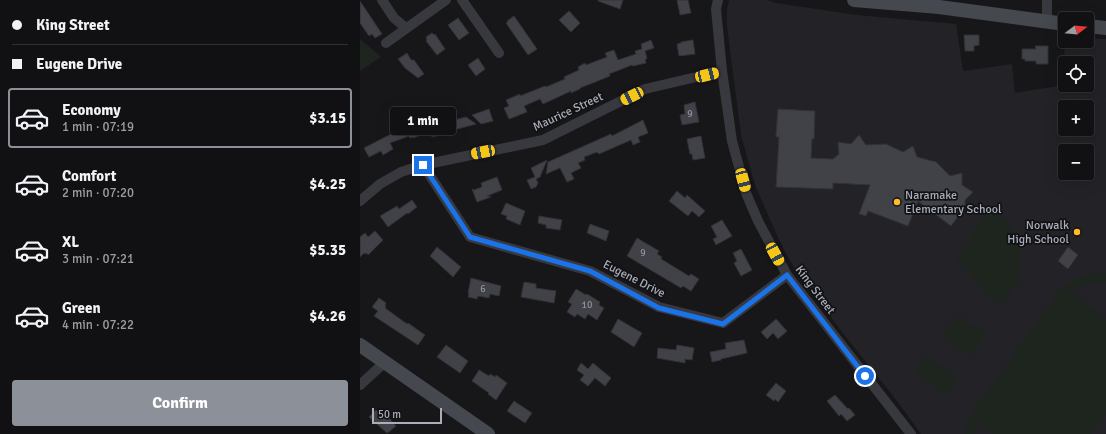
<!DOCTYPE html>
<meta charset="utf-8">
<style>
body{margin:0;font-family:Signika,sans-serif;background:#1a1a1d;color:#f1f3f6;height:100vh;display:flex;flex-direction:column;font-size:15px;white-space:nowrap}
*{box-sizing:border-box;margin:0}
p{font-size:13px;color:#9c9da0}
.icon{flex:none;width:22px;height:22px;fill:none;stroke:currentColor;stroke-width:2;stroke-linecap:round;stroke-linejoin:round}
.map{position:relative;flex:1;overflow:hidden}
.details{display:flex;flex-direction:column;background:#111114;width:360px}
.details>*{flex:none}
.banner{display:grid;align-content:center;height:88px;padding:0 12px;background:#111114}
.needle{width:26px;rotate:74deg}
.controls{position:absolute;left:698px;top:12px;display:grid;gap:8px}
.controls a{display:grid;place-items:center;width:36px;height:36px;border-radius:4px;background:#111114;box-shadow:0 4px 16px #0002,0 0 0 1px #303134;font-size:20px}
.scale{position:absolute;left:12px;bottom:10px;width:70px;box-sizing:border-box;padding-left:4px;border:2px solid #a9aeba;border-top:0;font-size:11px;line-height:14px;white-space:nowrap;color:#a9aeba;-webkit-text-stroke:3px #121215;paint-order:stroke}
.end{position:absolute;width:18px;height:18px;margin:-9px;border:5px solid #1a73e8;background:#fff;box-shadow:0 0 0 2px #fff}
.from{border-radius:50%}
.bubble{position:absolute;height:28px;border-radius:4px;background:#111114;box-shadow:0 4px 16px #0002,0 0 0 1px #303134;font-size:13px;font-weight:700;line-height:28px;text-align:center}
.car{position:absolute;width:12px;height:24px;margin:-12px -6px;border-radius:5px;box-shadow:0 0 3px 1px #0007;background:linear-gradient(#f5c518 24%,#345 0 40%,#f5c518 0 76%,#345 0 86%,#f5c518 0)}
.banner b{display:flex;align-items:center;gap:14px;height:38px;font-size:15px}
.banner b+b{border-top:1px solid #303134}
.banner i{width:10px;height:10px;background:#f1f3f6}
ul{padding:0;list-style:none}
li{display:flex;align-items:center;gap:12px;height:60px;margin:0 8px 6px;padding:0 4px;border:2px solid transparent;border-radius:4px}
li div{flex:1}
li b{display:block;font-size:15px}
li em{font-style:normal;font-weight:700}
li.selected{border-color:#8c9099}
li>.icon{width:36px;height:36px;stroke-width:1.5}
.button{display:flex;gap:8px;margin-top:auto;padding:8px 12px}
.button a{flex:1;height:46px;border-radius:4px;background:#8c9099;color:#fff;font-size:16px;font-weight:700;line-height:46px;text-align:center}
main{display:flex;flex:1;min-height:0}
.map>svg:first-child{display:block}
.built{fill:#232327;fill-rule:evenodd}
.green{fill:#1d251e}
.building{fill:#414247;stroke:#313136}
.lines{fill:none;stroke-linecap:round;stroke-linejoin:round}
.street{stroke:#38393f;stroke-width:10}
.secondary{stroke:#46484f;stroke-width:14}
.route{stroke:#1a73e8;stroke-width:5}
.poi-dot{fill:#ffbb2a;stroke:#121215;stroke-width:1.5}
.labels{text-anchor:middle;dominant-baseline:central;stroke-width:3.5;stroke-linejoin:round;paint-order:stroke}
.number-label{font-size:10px;fill:#8f939d}
.street-label{font-size:12px;fill:#a9aeba;stroke:#121215}
.poi-label{font-size:12px;fill:#a9aeba;stroke:#121215;text-anchor:start}
</style>
<main>
<section class="details">
<div class="banner">
<b><i class="from"></i>King Street</b>
<b><i></i>Eugene Drive</b>
</div>
<ul>
<li class="selected"><svg class="icon" aria-label="car" viewBox="0 0 24 24"><path d="M5 17H2v-5l4-1 3-4h7l3 4 3 1v5h-3M9 17h6M6 11h13"/><circle cx="7" cy="17" r="2"/><circle cx="17" cy="17" r="2"/></svg><div><b>Economy</b><p>1 min · 07:19</p></div><em>$3.15</em></li>
<li><svg class="icon" aria-label="car" viewBox="0 0 24 24"><path d="M5 17H2v-5l4-1 3-4h7l3 4 3 1v5h-3M9 17h6M6 11h13"/><circle cx="7" cy="17" r="2"/><circle cx="17" cy="17" r="2"/></svg><div><b>Comfort</b><p>2 min · 07:20</p></div><em>$4.25</em></li>
<li><svg class="icon" aria-label="car" viewBox="0 0 24 24"><path d="M5 17H2v-5l4-1 3-4h7l3 4 3 1v5h-3M9 17h6M6 11h13"/><circle cx="7" cy="17" r="2"/><circle cx="17" cy="17" r="2"/></svg><div><b>XL</b><p>3 min · 07:21</p></div><em>$5.35</em></li>
<li><svg class="icon" aria-label="car" viewBox="0 0 24 24"><path d="M5 17H2v-5l4-1 3-4h7l3 4 3 1v5h-3M9 17h6M6 11h13"/><circle cx="7" cy="17" r="2"/><circle cx="17" cy="17" r="2"/></svg><div><b>Green</b><p>4 min · 07:22</p></div><em>$4.26</em></li>
</ul>
<div class="button"><a>Confirm</a></div>
</section>
<div class="map">
<svg width="746" height="434" viewBox="0 0 746 434">
<rect width="100%" height="100%" fill="#17171a"/>
<path class="built" d="M369,0H407L416,3L496,15L596,24L603,71L652,64L655,93L705,85H727V63H705V81L704,35L705,41H727V38L746,39V434H561L534,397L485,336L437,272L425,252L416,233L395,185L381,135L367,26V9ZM705,107H727V129H705ZM705,151H727V173H705Z"/>
<g class="green">
<path d="M0,39L21,57L0,71Z"/>
<path d="M628,208L649,223L660,253L659,282L640,306L597,260Z"/>
<path d="M736,273H746V282C733,281 720,284 710,293L746,319V413L731,434H634L617,422L614,434H605L609,418L614,410L697,294C708,282 720,275 736,273Z"/>
<path d="M597,315L625,334L610,356L582,336Z"/>
<path d="M567,356L598,377L585,394L555,372Z"/>
</g>
<g class="building">
<path d="M238,0H263L260,9L238,1Z"/>
<path d="M317,0H328L331,13L320,15Z"/>
<path d="M0,1L22,34L15,38L12,34L9,36L0,23Z"/>
<path d="M209,11L220,23L211,32L199,20Z"/>
<path d="M154,16L177,49L168,55L146,23L148,22L147,21Z"/>
<path d="M98,18L109,33L99,40L88,25Z"/>
<path d="M72,33L74,35L75,34L85,49L77,55L66,41L67,40L66,37Z"/>
<path d="M604,35H619V45L614,46V51H605Z"/>
<path d="M291,40L294,48L285,51L287,58L285,60L286,63L273,66L272,65L249,74L250,76L220,88V89L211,93V91L183,104L180,99L164,106L167,112L149,119L144,108L149,106L146,100L160,94V96L185,86L186,87L205,79L204,77L219,70L218,67L225,63L226,65L247,57L245,53L254,50L258,60L276,54L275,51L282,49L281,44Z"/>
<path d="M333,40L335,54L319,56L317,44L321,43V42Z"/>
<path d="M675,46H688V64H676V61H665V59H662V49H676Z"/>
<path d="M47,53L51,60H54L64,74L58,78L45,68L38,59Z"/>
<path d="M118,58L125,69L116,76L108,65Z"/>
<path d="M335,102L339,122L322,125L320,115L325,114L324,105Z"/>
<path d="M129,109L133,121L121,124L112,115Z"/>
<path d="M418,109L455,111L454,139H452L451,158L473,159L479,154L478,142L491,144L499,135L506,145L526,144L543,152L553,146L557,157L576,162L590,176L602,173V185L613,192L605,200V207L591,226L558,201L548,226L508,211L506,216L499,214L510,185L473,183V189L416,187L419,137H416V134Z"/>
<path d="M106,117L116,124L90,131L91,132L72,137L71,131L53,138V137L50,138L49,136L30,143L33,149L23,155L21,151L9,157L4,148L35,132L32,127L53,119L57,129Z"/>
<path d="M283,120L288,133L278,137L280,142L273,145L271,140L239,154L237,152L224,157L225,160L218,163L221,168L211,173L214,179L207,182L200,168L186,174L188,162L251,134L252,136Z"/>
<path d="M341,136L345,158L333,160L332,154H330L327,139Z"/>
<path d="M187,160L180,177L176,179L178,183L176,187L171,189L167,180L175,177L171,168Z"/>
<path d="M137,177L142,190L127,196L131,197L117,202L112,189L114,190L122,187L121,183Z"/>
<path d="M317,191L325,198L327,195L345,211L339,217L332,211L328,216L309,201Z"/>
<path d="M52,200L57,207L48,214L47,213L28,227L20,216L37,206L39,209Z"/>
<path d="M146,203L165,211L160,225L146,219L147,216L141,214Z"/>
<path d="M179,216L202,220L200,230L186,228V225L178,223Z"/>
<path d="M362,220L372,236L356,245L353,239L357,237L351,226Z"/>
<path d="M230,224L249,231L246,241L227,233Z"/>
<path d="M15,231L23,240L8,255L7,253L5,254L4,253L0,257V237L5,233L8,237Z"/>
<path d="M277,238L299,251L297,254L302,257L301,259L329,276L331,274L339,279L331,291L323,286L321,288L267,256Z"/>
<path d="M77,247L101,267L93,277L70,256Z"/>
<path d="M708,247L718,255L708,269L698,261Z"/>
<path d="M381,249L392,270L381,276L374,263L377,261L373,253Z"/>
<path d="M111,278L141,286L139,296L130,294L129,298L118,296L117,299L108,297L109,293H108Z"/>
<path d="M164,282L176,284V288L196,291L194,303L161,297Z"/>
<path d="M216,289L226,295L227,294L240,302L239,305L244,308L237,320L228,314L225,319L217,314L215,317L207,312L212,304L208,302Z"/>
<path d="M19,298L26,303L25,305L26,307L25,308L47,324L48,323L65,335L58,345L14,316L18,311L12,307Z"/>
<path d="M258,319L282,333L274,347L251,332Z"/>
<path d="M416,319L427,331L418,339L413,333L407,339L401,332Z"/>
<path d="M384,340L387,353L361,359V360L352,362L350,352L366,349L365,343Z"/>
<path d="M86,345L108,361L100,373L77,357Z"/>
<path d="M317,345L334,348L332,360L325,359V363L297,358L298,348L316,350Z"/>
<path d="M221,363L228,369L233,363L251,378L245,386L235,378L228,386L220,380L224,375L217,370Z"/>
<path d="M119,370L129,376L130,374L135,377L136,375L147,383L136,400L128,394L129,393L112,381Z"/>
<path d="M416,383L426,391L418,402L415,399L414,401L406,395Z"/>
<path d="M475,395L488,409L489,408L495,415L487,421L481,414L479,416L467,401Z"/>
<path d="M154,401L172,413L165,423L147,411Z"/>
<path d="M16,410L23,417L24,415L28,420L29,418L36,426L30,431L27,433L9,417Z"/>
</g>
<g class="lines">
<g class="street">
<path d="M22,0L34,18L46,28"/>
<path d="M102,0L139,53"/>
<path d="M358,0L356,9L362,71L372,141L386,193L398,221L427,275L551,434"/>
<path d="M687,23V0"/>
<path d="M26,43L86,0"/>
<path d="M63,165L110,237L230,271L299,307L363,323L427,275"/>
<path d="M0,201L20,184L41,172L63,165L183,140L285,89L362,71"/>
<path d="M0,385L25,362"/>
</g>
<g class="secondary">
<path d="M494,0L579,7L705,24"/>
<path d="M727,26L746,28"/>
<path d="M0,345L128,434"/>
</g>
</g>
<g class="lines">
<path class="route" d="M63,165L110,237L230,271L299,308L363,324L427,275L505,376"/>
</g>
<g class="poi-dot">
<circle cx="537" cy="202" r="4"/>
<circle cx="717" cy="232" r="4"/>
</g>
<g class="labels">
<g class="number-label">
<text x="330" y="114">9</text>
<text x="283" y="253">9</text>
<text x="123" y="289">6</text>
<text x="227" y="305">10</text>
</g>
<g class="street-label">
<text transform="translate(208 112) rotate(-25)">Maurice Street</text>
<text transform="translate(274 279) rotate(27)">Eugene Drive</text>
<text transform="translate(455 290) rotate(53)">King Street</text>
</g>
<g class="poi-label">
<text x="545" y="195">Naramake<tspan x="545" dy="14">Elementary School</tspan></text>
<text x="709" y="225" text-anchor="end">Norwalk<tspan x="709" dy="14">High School</tspan></text>
</g>
</g>
</svg>
<div class="controls">
<a><svg class="needle" viewBox="-14 -14 28 28"><path d="M0-13l5 13h-10z" fill="#e53935"/><path d="M0 13l5-13h-10z" fill="#9c9da0"/></svg></a>
<a><svg class="icon" aria-label="locate" viewBox="0 0 24 24"><circle cx="12" cy="12" r="6"/><path d="M12 2v4M12 18v4M2 12h4M18 12h4"/></svg></a>
<a>+</a>
<a>−</a>
</div>
<div class="scale">50 m</div>
<i class="end from" style="left:505px;top:376px"></i>
<i class="end" style="left:63px;top:165px"></i>
<div class="bubble" style="left:30px;top:107px;width:66px">1 min</div>
<i class="car" style="left:347px;top:75px;rotate:77deg"></i>
<i class="car" style="left:272px;top:96px;rotate:243deg"></i>
<i class="car" style="left:123px;top:152px;rotate:259deg"></i>
<i class="car" style="left:383px;top:180px;rotate:165deg"></i>
<i class="car" style="left:415px;top:254px;rotate:151deg"></i>
</div>
</main>
